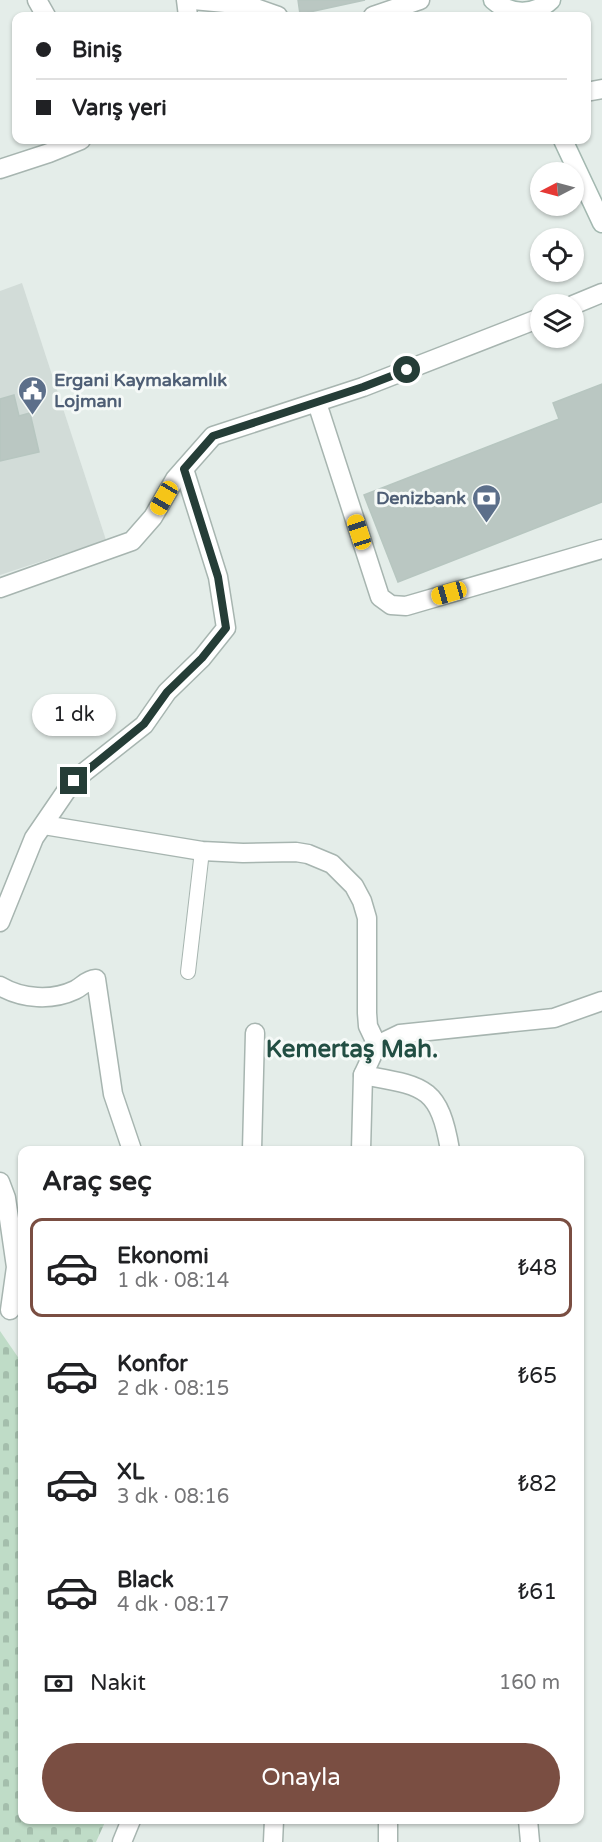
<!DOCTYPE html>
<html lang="tr">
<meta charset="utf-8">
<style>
body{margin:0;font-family:"Varela Round",sans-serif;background:#f2f2f2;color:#202124;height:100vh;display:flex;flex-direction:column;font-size:22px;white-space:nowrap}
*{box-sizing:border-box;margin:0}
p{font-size:20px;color:#757577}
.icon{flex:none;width:33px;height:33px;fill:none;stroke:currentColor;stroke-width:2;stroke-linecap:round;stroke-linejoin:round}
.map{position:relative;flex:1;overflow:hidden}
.panel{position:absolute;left:18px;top:1146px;width:566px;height:678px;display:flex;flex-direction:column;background:#fff;border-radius:12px;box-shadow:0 2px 4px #0004}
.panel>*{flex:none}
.banner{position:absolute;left:12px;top:12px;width:579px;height:132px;border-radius:12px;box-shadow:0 2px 4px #0004;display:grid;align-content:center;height:132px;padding:0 24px;background:#fff}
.needle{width:39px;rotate:264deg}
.tools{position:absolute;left:530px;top:162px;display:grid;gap:12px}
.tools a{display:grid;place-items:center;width:54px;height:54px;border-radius:50%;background:#fff;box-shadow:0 2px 4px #0004;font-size:30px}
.end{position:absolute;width:27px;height:27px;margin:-14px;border:8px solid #253d37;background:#fff;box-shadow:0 0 0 3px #fff}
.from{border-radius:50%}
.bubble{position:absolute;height:42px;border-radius:21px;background:#fff;box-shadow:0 2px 4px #0004;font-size:20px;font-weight:600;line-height:42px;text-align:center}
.car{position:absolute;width:18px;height:36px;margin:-18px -9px;border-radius:8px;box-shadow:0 0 4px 2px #0007;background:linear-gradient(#f5c518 24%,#345 0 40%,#f5c518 0 76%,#345 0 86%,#f5c518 0)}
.banner b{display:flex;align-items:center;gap:21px;height:57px;font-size:22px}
.banner b+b{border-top:2px solid #e0e0e0}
.banner i{width:15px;height:15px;background:#202124}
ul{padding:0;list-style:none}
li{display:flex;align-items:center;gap:18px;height:99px;margin:0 12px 9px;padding:0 12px;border:3px solid transparent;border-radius:12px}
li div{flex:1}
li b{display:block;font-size:22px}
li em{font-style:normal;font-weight:600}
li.on{border-color:#7a4e42}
li>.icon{width:54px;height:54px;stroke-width:1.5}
h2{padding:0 24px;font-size:27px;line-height:72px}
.pay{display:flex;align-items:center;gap:15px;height:66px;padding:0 24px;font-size:22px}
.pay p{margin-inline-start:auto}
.cta{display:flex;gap:12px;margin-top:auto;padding:12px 24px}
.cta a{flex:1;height:69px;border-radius:36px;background:#7a4e42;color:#fff;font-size:24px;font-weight:600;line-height:69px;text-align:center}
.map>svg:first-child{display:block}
.built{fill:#d2dcd8}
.cemetery{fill:url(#cemetery-stones)}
.building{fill:#bac7c2;stroke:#b7c6c0;stroke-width:1.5}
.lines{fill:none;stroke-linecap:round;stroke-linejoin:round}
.service-casing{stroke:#a7b5b0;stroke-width:16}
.minor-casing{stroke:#a7b5b0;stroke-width:21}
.tertiary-casing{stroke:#a7b5b0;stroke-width:21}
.secondary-casing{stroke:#a3b8b0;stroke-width:21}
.service{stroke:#fff;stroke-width:14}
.minor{stroke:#fff;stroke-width:18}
.tertiary{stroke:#fff;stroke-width:18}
.secondary{stroke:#fff;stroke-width:18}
.route{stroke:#253d37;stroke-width:8}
.labels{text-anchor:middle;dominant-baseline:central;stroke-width:6;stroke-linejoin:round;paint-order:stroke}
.service-label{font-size:18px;font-weight:bold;fill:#4e5e75;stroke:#f5f9f7;text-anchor:start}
.district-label{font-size:24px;font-weight:bold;fill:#224e43;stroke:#f5f9f7}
</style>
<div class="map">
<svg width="602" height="1842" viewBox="0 0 602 1842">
<defs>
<pattern id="cemetery-stones" width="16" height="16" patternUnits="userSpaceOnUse" patternTransform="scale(1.5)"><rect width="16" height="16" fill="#bfdcc7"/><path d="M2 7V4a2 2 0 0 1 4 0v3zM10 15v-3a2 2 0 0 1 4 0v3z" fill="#a4beac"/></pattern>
</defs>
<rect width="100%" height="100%" fill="#e4ede9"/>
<path class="built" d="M22,283L106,540L0,575V291Z"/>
<path class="cemetery" d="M0,1331L22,1363V1820H106L96,1842H0Z"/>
<g class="building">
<path d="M298,0H365L300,14Z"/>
<path d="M602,384V502L398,582L364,495L559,419L553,403Z"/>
<path d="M14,395L19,416L30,413L39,452L0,461V399Z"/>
</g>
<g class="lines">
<defs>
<path id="service" d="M188,972L202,851"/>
<g id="minor">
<path d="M37,0L46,16"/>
<path d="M186,0L188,16"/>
<path d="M193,0L247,5L278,16"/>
<path d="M586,92L602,89"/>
<path d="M573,305L602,293"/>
<path d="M317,403L380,597L391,605L406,606L602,549"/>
<path d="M0,588L132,541L153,517L175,479L213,436L363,387L540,318"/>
<path d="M44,825L202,851L243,853L296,852L308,854L332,864L354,886L362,901L367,918V1013L368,1026L377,1045"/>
<path d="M0,922L34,838L73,781L144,725L167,692L202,658L226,628L218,577L184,469"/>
<path d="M0,986C22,999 52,1001 75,990C83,986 86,980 96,979L113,1094L132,1150"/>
<path d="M363,1075C423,1086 439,1085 450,1150"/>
<path d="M252,1150L255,1033"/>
<path d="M361,1150L363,1075L377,1045L400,1034L554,1018L602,1001"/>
<path d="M0,1182L6,1198L16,1267L10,1310"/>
<path d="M528,1820L530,1842"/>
<path d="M122,1842L131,1820"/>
<path d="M273,1842L274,1820"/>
<path d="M388,1842V1820"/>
</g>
<g id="tertiary">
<path d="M373,16L420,0"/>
<path d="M0,169L49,153L81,140"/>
</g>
<g id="secondary">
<path d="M493,0C510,15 534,16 551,0"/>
<path d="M563,140L602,223"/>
</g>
</defs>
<use href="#service" class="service-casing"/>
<use href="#minor" class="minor-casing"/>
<use href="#tertiary" class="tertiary-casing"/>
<use href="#secondary" class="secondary-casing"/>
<use href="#service" class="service"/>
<use href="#minor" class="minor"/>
<use href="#tertiary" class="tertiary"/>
<use href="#secondary" class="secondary"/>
</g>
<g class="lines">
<path class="route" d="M74,781L144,724L167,692L202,658L226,628L218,577L184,469L213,436L363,387L407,370"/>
</g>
<defs>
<symbol id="civic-pin" viewBox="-11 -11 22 30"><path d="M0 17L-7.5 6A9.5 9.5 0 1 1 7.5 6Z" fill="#5c6f8a" stroke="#f5f9f7"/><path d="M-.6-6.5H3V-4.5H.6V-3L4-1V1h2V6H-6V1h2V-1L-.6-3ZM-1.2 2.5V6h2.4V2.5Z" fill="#fff"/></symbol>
<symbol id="bank-pin" viewBox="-11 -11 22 30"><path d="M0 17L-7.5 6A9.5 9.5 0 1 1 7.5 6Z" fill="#5c6f8a" stroke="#f5f9f7"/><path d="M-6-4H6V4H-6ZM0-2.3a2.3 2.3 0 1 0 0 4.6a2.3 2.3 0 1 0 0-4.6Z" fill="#fff"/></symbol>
</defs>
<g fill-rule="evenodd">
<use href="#civic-pin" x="16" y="374" width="33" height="45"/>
<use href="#bank-pin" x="470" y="482" width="33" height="45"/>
</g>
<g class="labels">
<g class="service-label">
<text x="54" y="380">Ergani Kaymakamlık<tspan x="54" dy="21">Lojmanı</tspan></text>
<text x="466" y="498" text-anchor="end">Denizbank</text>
</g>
<g class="district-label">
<text x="352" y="1049">Kemertaş Mah.</text>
</g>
</g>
</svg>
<div class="tools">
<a><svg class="needle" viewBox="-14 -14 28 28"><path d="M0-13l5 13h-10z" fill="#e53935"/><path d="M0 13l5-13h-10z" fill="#757577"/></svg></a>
<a><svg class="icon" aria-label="locate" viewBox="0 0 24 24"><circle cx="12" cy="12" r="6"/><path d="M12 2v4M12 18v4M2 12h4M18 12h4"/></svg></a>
<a><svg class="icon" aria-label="layers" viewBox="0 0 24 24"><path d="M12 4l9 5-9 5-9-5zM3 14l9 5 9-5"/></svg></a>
</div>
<i class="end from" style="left:407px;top:370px"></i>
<i class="end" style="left:74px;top:781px"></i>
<div class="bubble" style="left:32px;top:694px;width:84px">1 dk</div>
<i class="car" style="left:164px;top:498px;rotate:210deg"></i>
<i class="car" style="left:359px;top:532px;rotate:342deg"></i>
<i class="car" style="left:449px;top:593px;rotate:254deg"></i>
<div class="banner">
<b><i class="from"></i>Biniş</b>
<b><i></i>Varış yeri</b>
</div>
<section class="panel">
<h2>Araç seç</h2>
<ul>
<li class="on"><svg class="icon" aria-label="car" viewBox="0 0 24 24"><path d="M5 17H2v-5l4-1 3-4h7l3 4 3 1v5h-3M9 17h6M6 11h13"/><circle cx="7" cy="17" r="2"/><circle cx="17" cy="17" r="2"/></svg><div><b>Ekonomi</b><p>1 dk · 08:14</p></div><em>₺48</em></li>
<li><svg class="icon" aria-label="car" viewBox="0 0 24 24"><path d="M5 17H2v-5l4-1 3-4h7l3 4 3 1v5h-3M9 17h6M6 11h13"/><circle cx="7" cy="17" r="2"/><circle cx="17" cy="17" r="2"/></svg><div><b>Konfor</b><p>2 dk · 08:15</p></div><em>₺65</em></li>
<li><svg class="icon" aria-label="car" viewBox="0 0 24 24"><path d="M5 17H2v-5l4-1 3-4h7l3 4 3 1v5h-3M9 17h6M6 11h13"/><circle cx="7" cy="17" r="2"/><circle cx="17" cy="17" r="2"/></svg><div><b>XL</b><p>3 dk · 08:16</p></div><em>₺82</em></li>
<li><svg class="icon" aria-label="car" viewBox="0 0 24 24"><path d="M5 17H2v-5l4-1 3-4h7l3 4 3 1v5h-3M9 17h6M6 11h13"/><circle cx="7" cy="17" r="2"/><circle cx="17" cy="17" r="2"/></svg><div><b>Black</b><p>4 dk · 08:17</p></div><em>₺61</em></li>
</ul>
<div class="pay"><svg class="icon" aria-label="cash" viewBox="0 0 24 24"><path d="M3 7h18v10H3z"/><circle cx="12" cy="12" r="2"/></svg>Nakit<p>160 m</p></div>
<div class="cta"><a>Onayla</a></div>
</section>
</div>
